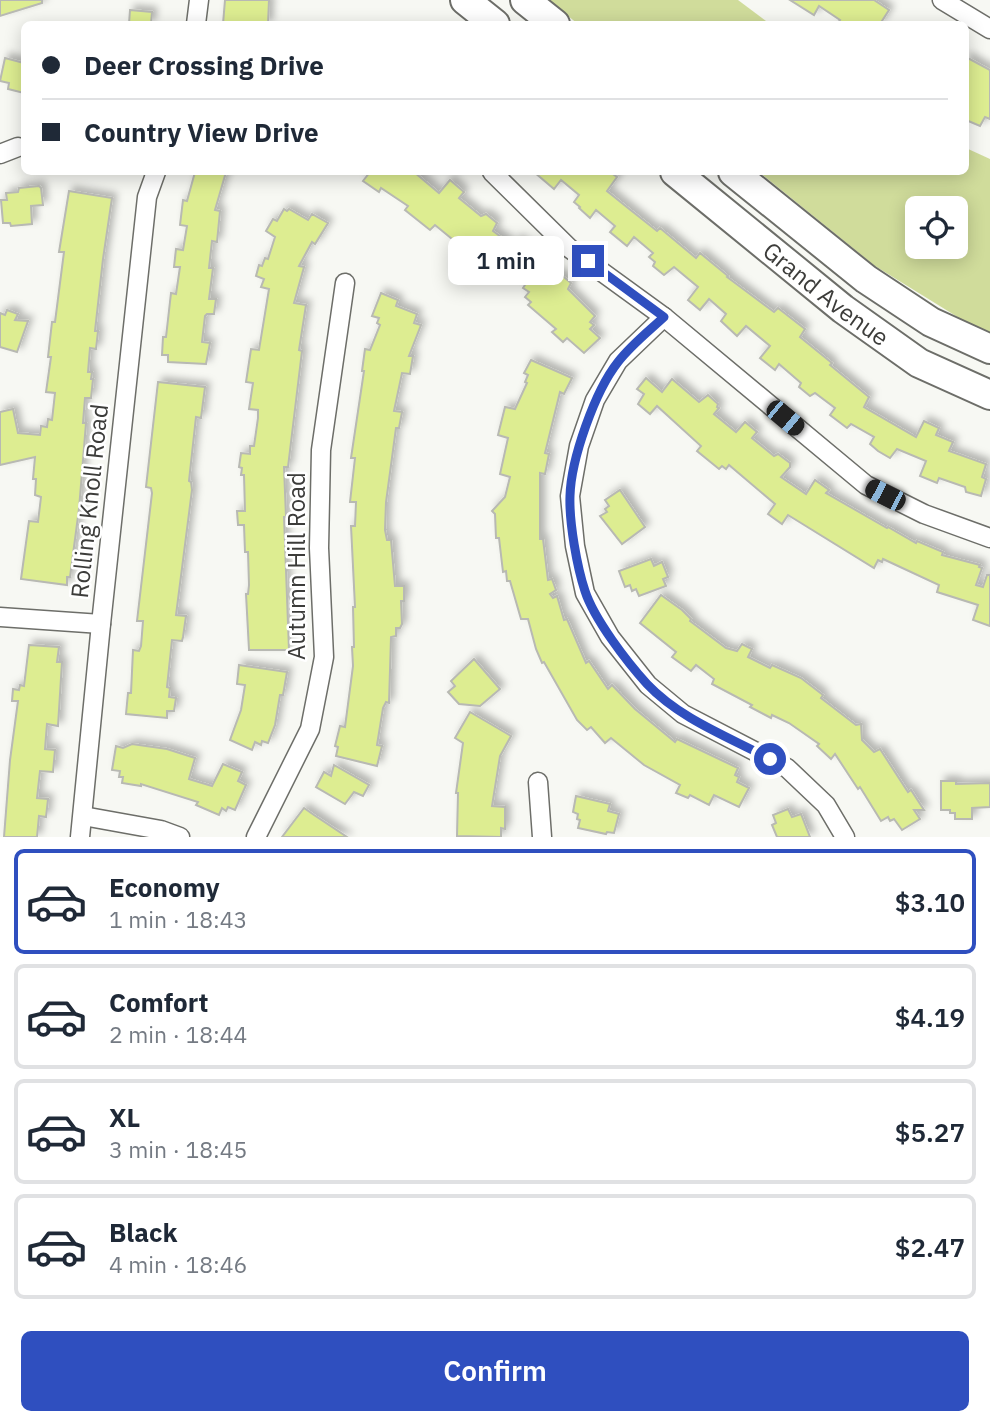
<!DOCTYPE html>
<meta charset="utf-8">
<style>
body{margin:0;font-family:"IBM Plex Sans",sans-serif;background:#f6f6f7;color:#1f2937;height:100vh;display:flex;flex-direction:column;font-size:26px;white-space:nowrap}
*{box-sizing:border-box;margin:0}
p{font-size:23px;color:#747a83}
.icon{flex:none;width:38px;height:38px;fill:none;stroke:currentColor;stroke-width:2;stroke-linecap:round;stroke-linejoin:round}
.map{position:relative;height:837px;overflow:hidden}
.side{display:flex;flex-direction:column;background:#fff;flex:1}
.side>*{flex:none}
.hud{position:absolute;left:21px;top:21px;width:948px;height:154px;border-radius:10px;box-shadow:0 4px 18px #0003;display:grid;align-content:center;height:154px;padding:0 21px;background:#fff}
.controls{position:absolute;left:905px;top:196px;display:grid;gap:14px}
.controls a{display:grid;place-items:center;width:63px;height:63px;border-radius:10px;background:#fff;box-shadow:0 4px 18px #0003;font-size:35px}
.end{position:absolute;width:32px;height:32px;margin:-16px;border:9px solid #2f4fbf;background:#fff;box-shadow:0 0 0 4px #fff}
.from{border-radius:50%}
.bubble{position:absolute;height:49px;border-radius:10px;background:#fff;box-shadow:0 4px 18px #0003;font-size:23px;font-weight:600;line-height:49px;text-align:center}
.car{position:absolute;width:21px;height:42px;margin:-21px -10px;border-radius:9px;box-shadow:0 0 5px 2px #0007;background:linear-gradient(#222 24%,#8ab4d8 0 40%,#222 0 76%,#8ab4d8 0 86%,#222 0)}
.hud b{display:flex;align-items:center;gap:24px;height:66px;font-size:26px}
.hud b+b{border-top:2px solid #e0e1e3}
.hud i{width:18px;height:18px;background:#1f2937}
ul{padding:12px 0 0;list-style:none}
li{display:flex;align-items:center;gap:21px;height:105px;margin:0 14px 10px;padding:0 7px;border:4px solid #e0e1e3;border-radius:10px}
li div{flex:1}
li b{display:block;font-size:26px}
li em{font-style:normal;font-weight:600}
li.on{border-color:#2f4fbf}
li>.icon{width:63px;height:63px;stroke-width:1.5}
.button{display:flex;gap:14px;margin-top:auto;padding:14px 21px}
.button a{flex:1;height:80px;border-radius:10px;background:#2f4fbf;color:#fff;font-size:28px;font-weight:600;line-height:80px;text-align:center}
.map>svg:first-child{display:block}
.green{fill:#d0dc9b;fill-rule:evenodd}
.building{fill:#dded91;stroke:#b8b9b3;stroke-width:2;filter:url(#shadow)}
.lines{fill:none;stroke-linecap:round;stroke-linejoin:round}
.street-casing{stroke:#6d6e69;stroke-width:21}
.primary-casing{stroke:#6d6e69;stroke-width:32}
.street{stroke:#fff;stroke-width:18}
.primary{stroke:#fff;stroke-width:28}
.route{stroke:#2f4fbf;stroke-width:9}
.labels{text-anchor:middle;dominant-baseline:central;stroke-width:5;stroke-linejoin:round;paint-order:stroke}
.street-label{font-size:24px;fill:#3c3c3a;stroke:#fff}
</style>
<div class="map">
<svg width="990" height="837" viewBox="0 0 990 837">
<defs>
<filter id="shadow"><feDropShadow dx="4.5" dy="-4.5" stdDeviation="3.5" flood-color="#0004"/></filter>
</defs>
<rect width="100%" height="100%" fill="#f7f8f3"/>
<g class="green">
<path d="M548,0H738L770,24H578Z"/>
<path d="M966,148L990,159V337L875,266L759,172H966ZM917,208H956V247H917Z"/>
</g>
<g class="building">
<path d="M0,0H42V3L0,16Z"/>
<path d="M225,0H269L268,24H223Z"/>
<path d="M790,0H874L889,10L880,24H837L840,20L819,6L814,15Z"/>
<path d="M130,10L152,12L151,24H129Z"/>
<path d="M966,57L990,70V119L985,117L980,126L966,120Z"/>
<path d="M5,58L24,63V93L8,89L9,83L0,81Z"/>
<path d="M195,172H226L215,210L220,211L217,242L212,241L209,268H213L209,299H216L214,314H207L205,316L202,342L210,343L206,364L168,362V355H162L163,337H166L171,293L176,294L180,267H174L176,249L183,250L187,226L180,225L183,200L187,201Z"/>
<path d="M370,172H414L439,193L450,180L464,192L459,198L481,216L486,214L497,223L493,231L513,246L518,240L536,254L533,257L555,276L559,273L571,283L568,289L595,316L590,322L594,325L590,329L600,338L584,353L567,338L563,342L552,332L556,329L528,305L531,302L525,297L529,292L523,288L525,285L476,243L468,252L435,225L430,230L405,210L408,206L381,188L379,192L363,181Z"/>
<path d="M534,172H610L617,177L607,191L628,208L657,231L660,228L696,258L700,253L728,276L727,277L774,312L778,308L805,329L800,337L832,363L830,365L869,397L864,407L916,437L924,421L939,428L936,435L953,442L949,451L986,464L982,477L986,479L981,496L966,492L965,487L939,478L937,483L920,476L926,461L897,449L890,458L878,451L870,444L874,437L851,424L847,428L830,415L835,408L815,393L810,396L799,387L801,383L779,364L775,370L760,358L770,346L746,326L737,336L721,321L726,314L709,299L700,310L688,300L698,287L674,267L664,275L653,266L655,262L649,257L653,253L634,237L627,246L610,232L615,226L596,210L590,218L579,208L580,207L574,202L579,195L561,180L554,189Z"/>
<path d="M39,186L41,188L43,205L31,206L32,224L11,226L10,223H3L1,200H7L6,193L18,192L19,188Z"/>
<path d="M69,191L112,198L103,259L95,331H98L96,349L90,348L88,372H92L91,379H93L91,398H85L83,423H86L79,509L70,577H67V585L21,579L29,521L38,522L41,497L35,495L36,479H33L35,457L0,465V412L13,409L18,433L40,435L41,426L47,427L48,419L52,420L55,393L46,392L51,357H48L52,322H55L60,283L64,252H59Z"/>
<path d="M284,209L287,211L289,209L308,220L312,214L328,223L315,244L312,242L299,266L304,267L294,303L306,305L299,350L302,351L288,467H284L286,517H284L289,650H249L246,594H248L249,585L248,552H245L244,525H238L237,511H245L244,475H241L242,468L239,467L241,453L250,454V446H254L258,418V410L249,409L253,383L246,382L251,349L259,350L269,289L261,287L264,279L256,276L259,265L262,266L265,258L268,259L275,237L266,231L273,219L277,221Z"/>
<path d="M381,293L398,300L396,306L417,314L414,323L421,325L409,356H413L410,374L402,373L394,411L402,412L399,428H396L386,502L385,530L387,540H391L395,586H404V601H401L402,624L400,628H396V636L391,637L389,703L386,702L383,708L377,745L382,746L377,766L336,756L338,747L335,746L340,726L345,727L353,666L352,647H354L353,607H355L351,526H355L356,502H350L355,458H351L364,371H362L365,349L370,350L380,325L377,323L379,318L372,316Z"/>
<path d="M7,310L18,314L15,320L28,321L17,352L0,347V313L5,315Z"/>
<path d="M531,360L572,378L564,394L560,392L545,453L549,454L545,474L540,473V539H543L548,580L552,579L556,590L550,594L553,598L557,596L564,620L567,619L586,663L589,661L608,689L612,685L635,709L675,742L677,739L738,768L735,775L739,777L737,782L749,788L739,807L714,795L709,805L690,795L688,798L676,793L680,785L644,765L611,738L605,743L591,727L587,730L577,720L544,662L542,663L536,649L528,619H521L510,581H507L506,571L503,572L499,538H496L495,514L492,511L505,497L510,477L500,474L508,438L498,435L505,407L515,409L527,383L525,382L528,375L524,373Z"/>
<path d="M646,378L662,392L672,379L699,402L708,395L718,404L717,407L719,408L714,414L736,432L745,422L757,432L752,438L774,456L778,454L790,463V467L781,477L806,494L815,480L829,490L826,493L887,528L888,527L916,543L917,541L943,552L942,555L980,565L979,567L982,568L976,585L983,587L987,575H990V626L973,620L978,605L937,592L939,585L883,559L882,562L878,560L874,568L788,515L782,524L768,514L775,504L729,465L726,469L722,466L719,469L697,451L701,446L657,406L650,414L638,404L644,394L637,389Z"/>
<path d="M158,382L205,387L201,418L196,417L189,481L191,482L192,490L176,615L186,616L183,637L182,641L172,640L167,687L170,688L169,697L176,698L174,711H167V718L126,714L128,693H131L133,650L139,651L141,646L143,621H137L152,493L151,488L146,487Z"/>
<path d="M620,490L645,527L622,544L600,516L607,512L605,509L609,506L605,500Z"/>
<path d="M651,559L654,566L662,562L668,577L663,579L666,586L639,596L636,589L632,591L630,585L625,587L619,571Z"/>
<path d="M661,595L682,610L691,619L690,621L726,648L737,651L742,644L752,649L748,657L770,668L772,665L801,678L823,695L821,698L856,725L861,724L862,740L874,752L880,749L908,792L911,790L924,810H914L920,819L902,830L894,819L890,821L888,817L881,821L860,787L858,789L835,754L831,759L817,746L819,744L789,723L772,715L771,718L750,707L752,705L712,684L714,679L696,665L691,671L672,657L676,652L640,623Z"/>
<path d="M29,645L59,647L57,662H62L58,726L47,724L45,749L55,750L53,772L40,771L37,798L48,799L46,817L39,816L37,837H4L10,760L18,701H12L13,689L19,690L20,685L24,686Z"/>
<path d="M474,659L500,689L480,706L459,704L448,692L455,686L451,681Z"/>
<path d="M239,665L287,672L283,695H280L275,725L268,743L262,741L261,745L255,742L252,750L230,740L241,710L245,685L237,684Z"/>
<path d="M470,712L511,736L500,756L492,806L505,807V829L501,828V837L457,836L458,793H456L463,743L455,738Z"/>
<path d="M132,744L167,749L195,758L189,779L212,786L223,764L242,772L238,781L246,785L235,810L228,807L226,811L222,808L219,815L196,805L198,802L141,784V786L122,783L123,777H119L120,771L112,770L116,746L123,748Z"/>
<path d="M334,765L369,785L363,796L354,792L345,804L316,787L324,772L331,776Z"/>
<path d="M941,781H956V784L990,783V807L972,808V819H955V813H950V810H941Z"/>
<path d="M576,796L610,804L608,811L619,814L614,833L607,832L606,834L578,828L580,820L577,819L578,814L573,812Z"/>
<path d="M304,808L314,815L347,837H282Z"/>
<path d="M788,809L792,817L801,814L810,837H777L772,825L776,823L773,815Z"/>
</g>
<g class="lines">
<defs>
<g id="street">
<path d="M942,0L990,29"/>
<path d="M196,24L199,0"/>
<path d="M0,154L18,147"/>
<path d="M492,172L569,248L664,317L866,485L924,514L990,538"/>
<path d="M664,317L618,361L595,400L579,446L570,496L575,546L585,593L610,637L648,685L683,714L787,768L826,805L845,837"/>
<path d="M0,617L101,624"/>
<path d="M538,782L542,837"/>
<path d="M83,816L161,830L180,837"/>
<path d="M80,837L101,624L147,197L156,172"/>
<path d="M256,837L310,729L324,657L319,548L321,450L345,283"/>
</g>
<g id="primary">
<path d="M465,0L495,24"/>
<path d="M525,0L555,24"/>
<path id="s1" d="M675,172L843,309L919,363L990,395"/>
<path d="M733,172L866,279L931,322L990,349"/>
</g>
</defs>
<use href="#street" class="street-casing"/>
<use href="#primary" class="primary-casing"/>
<use href="#street" class="street"/>
<use href="#primary" class="primary"/>
</g>
<g class="lines">
<path class="route" d="M588,261L664,317C649,331 631,345 618,362C595,391 571,459 570,496C569,522 577,567 585,591C594,619 627,662 647,684C680,719 729,737 770,759"/>
</g>
<g class="labels">
<g class="street-label">
<text stroke="none"><textPath href="#s1" startOffset="194">Grand Avenue</textPath></text>
<text transform="translate(89 501) rotate(-84)">Rolling Knoll Road</text>
<text transform="translate(296 566) rotate(-90)">Autumn Hill Road</text>
</g>
</g>
</svg>
<div class="controls">
<a><svg class="icon" aria-label="locate" viewBox="0 0 24 24"><circle cx="12" cy="12" r="6"/><path d="M12 2v4M12 18v4M2 12h4M18 12h4"/></svg></a>
</div>
<i class="end from" style="left:770px;top:759px"></i>
<i class="end" style="left:588px;top:261px"></i>
<div class="bubble" style="left:448px;top:236px;width:116px">1 min</div>
<i class="car" style="left:785px;top:418px;rotate:130deg"></i>
<i class="car" style="left:885px;top:495px;rotate:297deg"></i>
<div class="hud">
<b><i class="from"></i>Deer Crossing Drive</b>
<b><i></i>Country View Drive</b>
</div>
</div>
<section class="side">
<ul>
<li class="on"><svg class="icon" aria-label="car" viewBox="0 0 24 24"><path d="M5 17H2v-5l4-1 3-4h7l3 4 3 1v5h-3M9 17h6M6 11h13"/><circle cx="7" cy="17" r="2"/><circle cx="17" cy="17" r="2"/></svg><div><b>Economy</b><p>1 min · 18:43</p></div><em>$3.10</em></li>
<li><svg class="icon" aria-label="car" viewBox="0 0 24 24"><path d="M5 17H2v-5l4-1 3-4h7l3 4 3 1v5h-3M9 17h6M6 11h13"/><circle cx="7" cy="17" r="2"/><circle cx="17" cy="17" r="2"/></svg><div><b>Comfort</b><p>2 min · 18:44</p></div><em>$4.19</em></li>
<li><svg class="icon" aria-label="car" viewBox="0 0 24 24"><path d="M5 17H2v-5l4-1 3-4h7l3 4 3 1v5h-3M9 17h6M6 11h13"/><circle cx="7" cy="17" r="2"/><circle cx="17" cy="17" r="2"/></svg><div><b>XL</b><p>3 min · 18:45</p></div><em>$5.27</em></li>
<li><svg class="icon" aria-label="car" viewBox="0 0 24 24"><path d="M5 17H2v-5l4-1 3-4h7l3 4 3 1v5h-3M9 17h6M6 11h13"/><circle cx="7" cy="17" r="2"/><circle cx="17" cy="17" r="2"/></svg><div><b>Black</b><p>4 min · 18:46</p></div><em>$2.47</em></li>
</ul>
<div class="button"><a>Confirm</a></div>
</section>
